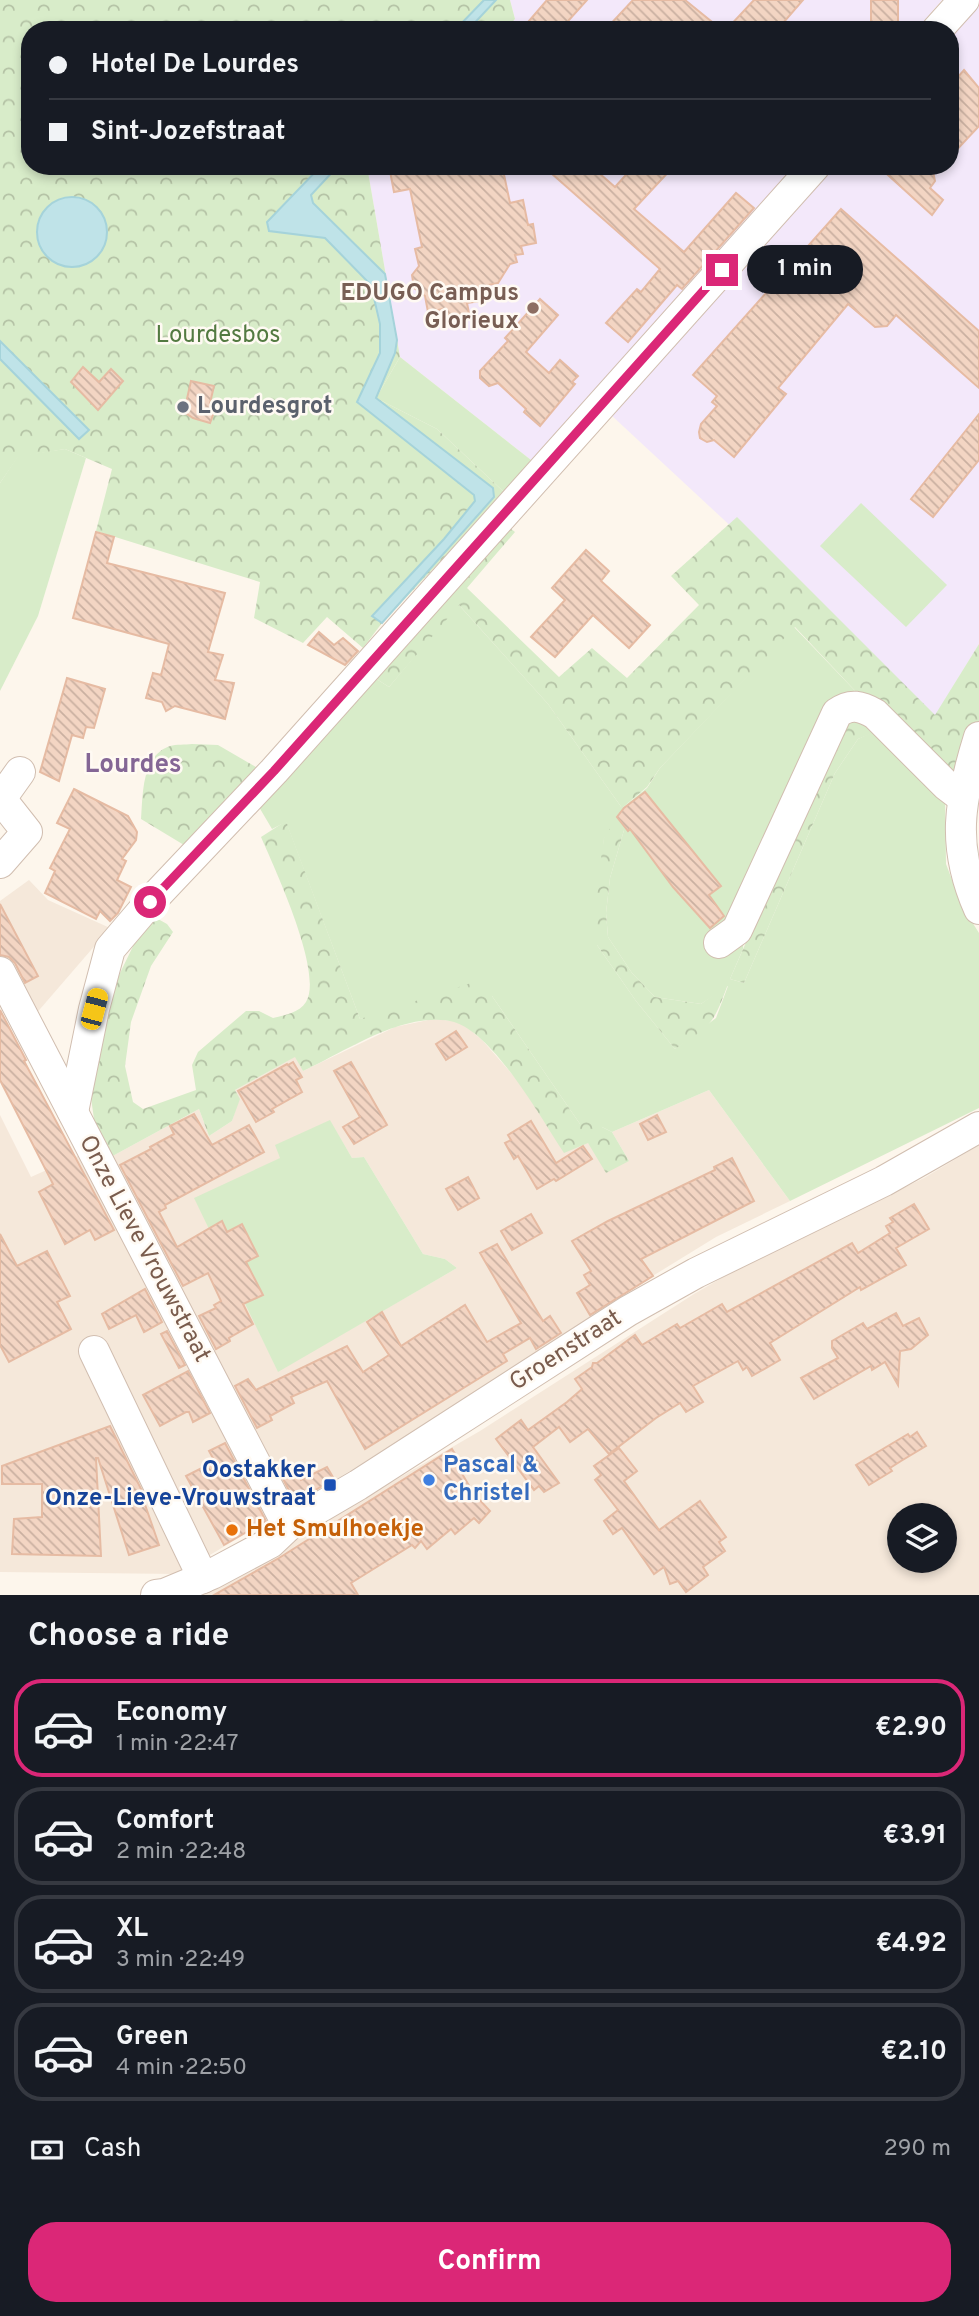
<!DOCTYPE html>
<meta charset="utf-8">
<style>
body{margin:0;font-family:Overpass,sans-serif;background:#20242c;color:#f1f3f6;height:100vh;display:flex;flex-direction:column;font-size:26px;white-space:nowrap}
*{box-sizing:border-box;margin:0}
p{font-size:23px;color:#9ea1a6}
.icon{flex:none;width:38px;height:38px;fill:none;stroke:currentColor;stroke-width:2;stroke-linecap:round;stroke-linejoin:round}
.map{position:relative;height:1595px;overflow:hidden}
.drawer{display:flex;flex-direction:column;background:#171b24;flex:1}
.drawer>*{flex:none}
.guide{position:absolute;left:21px;top:21px;width:938px;height:154px;border-radius:28px;box-shadow:0 4px 10px #0003;display:grid;align-content:center;height:154px;padding:0 28px;background:#171b24}
.fabs{position:absolute;left:887px;top:1503px;display:grid;gap:14px}
.fabs a{display:grid;place-items:center;width:70px;height:70px;border-radius:50%;background:#171b24;box-shadow:0 4px 10px #0003;font-size:35px}
.end{position:absolute;width:32px;height:32px;margin:-16px;border:9px solid #db2777;background:#fff;box-shadow:0 0 0 4px #fff}
.from{border-radius:50%}
.bubble{position:absolute;height:49px;border-radius:24px;background:#171b24;box-shadow:0 4px 10px #0003;font-size:23px;font-weight:700;line-height:49px;text-align:center}
.car{position:absolute;width:21px;height:42px;margin:-21px -10px;border-radius:9px;box-shadow:0 0 5px 2px #0007;background:linear-gradient(#f5c518 24%,#345 0 40%,#f5c518 0 76%,#345 0 86%,#f5c518 0)}
.guide b{display:flex;align-items:center;gap:24px;height:66px;font-size:26px}
.guide b+b{border-top:2px solid #363941}
.guide i{width:18px;height:18px;background:#f1f3f6}
ul{padding:0;list-style:none}
li{display:flex;align-items:center;gap:21px;height:98px;margin:0 14px 10px;padding:0 14px;border:4px solid #363941;border-radius:28px}
li div{flex:1}
li b{display:block;font-size:26px}
li em{font-style:normal;font-weight:700}
li.on{border-color:#db2777}
li>.icon{width:63px;height:63px;stroke-width:1.5}
h2{padding:0 28px;font-size:32px;line-height:84px}
.pay{display:flex;align-items:center;gap:18px;height:77px;padding:0 28px;font-size:26px}
.pay p{margin-inline-start:auto}
.cta{display:flex;gap:14px;margin-top:auto;padding:14px 28px}
.cta a{flex:1;height:80px;border-radius:28px;background:#db2777;color:#fff;font-size:28px;font-weight:700;line-height:80px;text-align:center}
.map>svg:first-child{display:block}
.residential{fill:#f5e8da;fill-rule:evenodd}
.education{fill:#f3e8fa}
.green{fill:#d8ecc9;fill-rule:evenodd}
.forest{fill:url(#forest-crowns)}
.water{fill:#bfe3e8;stroke:#a5d3da;stroke-width:2}
.building{fill:url(#building-back-hatch);stroke:#e6bba3;stroke-width:2}
.lines{fill:none;stroke-linecap:round;stroke-linejoin:round}
.minor-casing{stroke:#d1beb0;stroke-width:32}
.minor{stroke:#fff;stroke-width:30}
.route{stroke:#db2777;stroke-width:9}
.education-dot{fill:#8d6e63;stroke:#fffaf3;stroke-width:2.5}
.worship-dot{fill:#6b7280;stroke:#fffaf3;stroke-width:2.5}
.shop-dot{fill:#3f7fe0;stroke:#fffaf3;stroke-width:2.5}
.transit-dot{fill:#1a4fb4;stroke:#fffaf3;stroke-width:2.5}
.food-dot{fill:#e8710a;stroke:#fffaf3;stroke-width:2.5}
.labels{text-anchor:middle;dominant-baseline:central;stroke-width:5;stroke-linejoin:round;paint-order:stroke}
.education-label{font-size:24px;font-weight:bold;fill:#785e54;stroke:#fffaf3;text-anchor:end}
.park-label{font-size:24px;fill:#537a41;stroke:#fffaf3}
.worship-label{font-size:24px;font-weight:bold;fill:#5b616d;stroke:#fffaf3;text-anchor:start}
.street-label{font-size:24px;fill:#7a5c4d;stroke:#fffaf3}
.shop-label{font-size:24px;font-weight:bold;fill:#366cbe;stroke:#fffaf3;text-anchor:start}
.transit-label{font-size:24px;font-weight:bold;fill:#164399;stroke:#fffaf3;text-anchor:end}
.food-label{font-size:24px;font-weight:bold;fill:#c56008;stroke:#fffaf3;text-anchor:start}
.neighbourhood-label{font-size:26px;font-weight:bold;fill:#846695;stroke:#fffaf3}
</style>
<div class="map">
<svg width="979" height="1595" viewBox="0 0 979 1595">
<defs>
<pattern id="forest-crowns" width="20" height="18" patternUnits="userSpaceOnUse" patternTransform="scale(1.75)"><rect width="20" height="18" fill="#d8ecc9"/><path d="M2 6a3 3 0 1 1 6 0M12 15a3 3 0 1 1 6 0" fill="none" stroke="#b4c2a5"/></pattern>
<pattern id="building-back-hatch" width="6" height="6" patternUnits="userSpaceOnUse" patternTransform="scale(1.75)"><rect width="6" height="6" fill="#f3d5c3"/><path d="M-1 5l2 2M0 0l6 6M5-1l2 2" fill="none" stroke="#cab0a1"/></pattern>
</defs>
<rect width="100%" height="100%" fill="#fdf6ec"/>
<g class="residential">
<path d="M29,880L48,900L110,928L34,1016L0,951V901Z"/>
<path d="M433,1019L453,1021L466,1026L483,1041L512,1074L588,1143L629,1161L612,1132L709,1090L790,1201L716,1237L625,1293L539,1354L293,1506L109,1158L199,1109L209,1136L232,1121L239,1099L235,1090L296,1056L303,1071L395,1027ZM330,1121L352,1158L364,1157L423,1254L445,1259L457,1268L278,1371L195,1199L281,1158Z"/>
<path d="M0,1115L31,1177L80,1155L267,1516L265,1522L178,1574L0,1572Z"/>
<path d="M979,1145V1595H196L480,1431L694,1294L746,1264L924,1178ZM900,1516H945V1561H900Z"/>
</g>
<g class="education">
<path d="M510,0H942L916,30H504L515,19Z"/>
<path d="M974,0H979V644L935,716L610,414L828,166H950V30Z"/>
<path d="M800,166L636,350L531,460L400,357L367,166Z"/>
</g>
<g class="green">
<path d="M400,357L531,460L505,493L437,429L376,398Z"/>
<path d="M65,449L86,458L38,616L0,691V483L18,456Z"/>
<path d="M861,503L947,585L906,627L820,546Z"/>
<path d="M458,604L548,704L622,808L647,788L660,768L794,627L860,696L745,903L743,949L730,979L744,983L835,773L858,739L873,732L945,794L946,864L962,906L979,933V1108L790,1201L709,1090L612,1132L602,1127L580,1124L492,996L360,1019L286,822L272,829L259,807L375,678L389,687ZM624,830L610,878L606,913L608,937L632,973L655,997L701,1004L728,986L716,1018L675,1049L636,1001L597,945L604,838Z"/>
<path d="M330,1120L352,1158L364,1157L423,1254L445,1259L457,1268L278,1372L194,1198L280,1158L275,1145Z"/>
</g>
<g class="forest">
<path d="M0,0H510L515,19L504,30H30V166H367L400,357L376,398L437,429L505,493L382,623L363,648L327,617L303,643L254,618L260,582L96,531L112,469L65,449L18,457L0,483Z"/>
<path d="M737,517L935,715L979,644V793L873,733L858,739L835,773L744,983L730,979L840,727L860,696L795,627L660,768L647,787L622,808L548,704L459,605L389,687L375,678L505,524L515,532L467,588L559,677L592,648L627,678L699,605L671,576Z"/>
<path d="M192,744L218,745L261,770L184,845L141,819C143,795 141,756 170,746C176,744 185,745 192,744Z"/>
<path d="M616,819L624,830L610,878L606,913L608,937L632,973L655,997L701,1004L728,984C713,1025 712,1025 675,1049L636,1001L597,945L593,914L604,838Z"/>
<path d="M286,821L360,1019L471,983L492,996L580,1124L593,1114L602,1127L612,1132L629,1161L606,1173L588,1143L564,1153C541,1118 494,1034 454,1022C437,1017 413,1021 396,1027C367,1036 331,1058 303,1071L295,1057L235,1090L240,1099L232,1121L209,1136L199,1109L109,1158L95,1126L91,1098L104,1006L138,936L144,927L158,919L167,924L173,932L151,966L131,1022L125,1066L133,1102L143,1109L196,1090L192,1065L198,1052L246,1011H259L273,1018C285,1015 299,1013 306,1002C324,973 274,867 261,837Z"/>
</g>
<g class="water">
<path d="M484,0H496L468,30H455Z"/>
<path d="M321,166H338L311,195L313,203L385,274L397,340L395,353L376,398L493,488L494,497L382,623L372,616L444,539L475,501L474,495L357,402L380,353V324L371,285L325,238L269,231L267,222Z"/>
<circle cx="72" cy="232" r="35"/>
<path d="M0,341L89,430L79,439L0,359Z"/>
</g>
<g class="building">
<path d="M547,0H587L560,30H539L529,21Z"/>
<path d="M633,0H685L722,30H605Z"/>
<path d="M754,0H803L777,30H726Z"/>
<rect x="871" y="0" width="27" height="30"/>
<path d="M964,70L979,88V126L950,157V86Z"/>
<path d="M389,166H492L494,172L503,170L510,203L523,200L528,225L533,224L536,243L521,246L523,254L515,255L517,262L510,264L498,283L479,287L481,301L467,303L470,318L445,323L443,309L428,312L425,296L414,288L412,275L419,266L415,249L422,247L410,189L394,192Z"/>
<path d="M543,166H591L615,187L634,166H674L634,209L684,252L736,193L754,208L682,289L677,285L628,342L606,323L637,289L641,292L660,269Z"/>
<path d="M878,166H910L916,172L923,166H932L935,181L930,188L943,200L932,215Z"/>
<path d="M841,209L979,331V388L896,315L887,326L875,327L848,304L778,388L786,394L734,457L714,440L707,442L700,438L699,432L701,424L717,406L712,402L717,396L693,375Z"/>
<path d="M540,299L558,315L526,352L549,373L560,360L578,376L572,382L575,384L540,426L524,412L526,409L498,383L489,386L480,378V371L508,341L505,338Z"/>
<path d="M83,367L99,382L111,369L123,381L98,410L71,382Z"/>
<path d="M191,381L214,386L210,403L217,404L210,423L193,418L184,412Z"/>
<path d="M979,414V460L933,517L911,499Z"/>
<path d="M96,532L114,537L107,563L225,593L208,652L223,655L215,680L234,683L225,719L175,706L166,711L162,702L146,698L153,673L161,675L169,644L73,618Z"/>
<path d="M586,550L609,571L601,581L650,625L629,648L593,615L555,657L531,637L565,600L552,588Z"/>
<path d="M319,632L334,645L343,638L358,651L345,665L308,645Z"/>
<path d="M67,678L105,689L94,728L86,727L83,738L72,735L59,781L40,772Z"/>
<path d="M74,789L128,816L137,832L136,840L122,859L126,861L117,880L131,887L118,913L110,921L100,911L96,919L45,893L55,871L50,868L70,829L57,823Z"/>
<path d="M645,792L721,886L709,895L724,916L710,928L673,887L630,829L628,831L617,817L624,808Z"/>
<path d="M0,904L38,976L25,983L15,963L9,957L0,955Z"/>
<path d="M0,1010L26,1060L24,1061L114,1230L95,1240L90,1230L65,1244L39,1192L53,1184L0,1080Z"/>
<path d="M456,1031L467,1047L446,1060L436,1044Z"/>
<path d="M293,1062L302,1077L296,1080L302,1092L272,1109L274,1112L256,1122L238,1091L287,1064L288,1065Z"/>
<path d="M351,1062L387,1125L354,1144L343,1127L360,1117L334,1071Z"/>
<path d="M194,1114L212,1145L249,1125L264,1152L165,1205L166,1208L159,1212L177,1247L222,1221L227,1232L242,1224L258,1256L246,1262L263,1295L243,1304L253,1324L229,1338L230,1341L216,1349L199,1316L216,1308L214,1305L221,1301L208,1273L183,1286L120,1165L151,1149L150,1147L174,1134L170,1126Z"/>
<path d="M657,1115L666,1132L648,1140L640,1124Z"/>
<path d="M531,1121L556,1163L583,1146L592,1159L556,1181L554,1179L537,1189L518,1156L514,1159L505,1143L511,1140L508,1135Z"/>
<path d="M732,1158L754,1201L641,1259L653,1276L590,1315L577,1293L590,1285L584,1275L591,1271L572,1241L608,1221L715,1170L714,1167Z"/>
<path d="M468,1177L479,1198L458,1210L446,1189Z"/>
<path d="M914,1204L929,1229L896,1248L906,1265L861,1290L860,1287L770,1343L780,1360L752,1376L747,1367L743,1370L738,1361L693,1386L703,1402L686,1412L680,1403L656,1418L609,1454L588,1429L570,1442L559,1427L533,1447L559,1483L544,1492L539,1486L534,1490L496,1439L521,1420L528,1430L567,1402L582,1389L575,1379L592,1367L593,1363H597L635,1335L642,1345L677,1324L680,1328L722,1304L727,1312L852,1243L858,1253L890,1233L886,1226L893,1222L890,1218Z"/>
<path d="M531,1214L542,1233L512,1250L501,1231Z"/>
<path d="M0,1234L17,1266L47,1251L70,1296L57,1302L71,1329L9,1362L0,1345Z"/>
<path d="M497,1244L543,1321L550,1316L561,1333L536,1349L530,1338L503,1354L507,1361L365,1449L327,1381L291,1397L294,1403L270,1416L272,1420L257,1428L235,1386L248,1379L256,1390L347,1346L363,1372L389,1355L367,1322L382,1312L401,1346L465,1305L487,1342L521,1323L480,1253Z"/>
<path d="M145,1289L162,1322L144,1332L136,1315L109,1329L102,1314Z"/>
<path d="M896,1313L903,1326L919,1318L928,1335L911,1349L900,1351L898,1385L885,1362L872,1370L871,1366L814,1399L801,1378L838,1358L832,1348V1341L863,1323L867,1329Z"/>
<path d="M167,1331L185,1365L179,1368L161,1334Z"/>
<path d="M188,1371L210,1413L193,1422L189,1412H186L160,1426L143,1395Z"/>
<path d="M110,1426L144,1495L142,1496L159,1545L129,1555L98,1458H96L101,1556L12,1554L14,1519L42,1517V1484H2V1466Z"/>
<path d="M917,1432L926,1446L901,1461L890,1468L892,1471L869,1485L856,1465L908,1434L910,1437Z"/>
<path d="M225,1443L266,1521L224,1545L186,1476L212,1463L214,1460L209,1451Z"/>
<path d="M619,1448L637,1471L624,1481L659,1530L700,1501L726,1537L719,1542L725,1551L703,1567L708,1575L686,1592L678,1581L670,1584L664,1567L654,1574L622,1528L613,1534L604,1521L618,1510L595,1480L601,1475L594,1466Z"/>
<path d="M452,1449L465,1470L461,1472L474,1494L490,1511L479,1523L474,1518L455,1534L451,1529L427,1549L421,1541L415,1548L412,1545L351,1583L358,1595H214L279,1558Z"/>
<path d="M327,1467L334,1479L295,1502L282,1477L296,1470L301,1480Z"/>
</g>
<g class="lines">
<defs>
<g id="minor">
<path d="M937,30L964,0"/>
<path d="M979,737C959,801 951,846 979,909"/>
<path d="M0,800L20,772"/>
<path d="M0,863L27,832L1,799"/>
<path d="M719,943L737,930L837,713C851,703 861,706 875,714L946,785L963,798"/>
<path d="M0,972L288,1526"/>
<path d="M73,1112L94,1009L110,949L150,902L274,771L815,166"/>
<path d="M94,1351L203,1578"/>
<path d="M156,1595L164,1594L212,1574L270,1543L288,1526L358,1485L628,1311L696,1273L884,1181L979,1127"/>
</g>
</defs>
<use href="#minor" class="minor-casing"/>
<use href="#minor" class="minor"/>
</g>
<g class="lines">
<path class="route" d="M150,902L274,771L722,270"/>
</g>
<circle class="education-dot" cx="533" cy="308" r="7"/>
<circle class="worship-dot" cx="183" cy="407" r="7"/>
<circle class="shop-dot" cx="429" cy="1480" r="7"/>
<rect class="transit-dot" x="323" y="1478" width="14" height="14" rx="3.5"/>
<circle class="food-dot" cx="232" cy="1530" r="7"/>
<g class="labels">
<g class="education-label">
<text x="519" y="294">EDUGO Campus<tspan x="519" dy="28">Glorieux</tspan></text>
</g>
<g class="park-label">
<text x="218" y="336">Lourdesbos</text>
</g>
<g class="worship-label">
<text x="197" y="407">Lourdesgrot</text>
</g>
<g class="street-label">
<text transform="translate(144 1249) rotate(62)">Onze Lieve Vrouwstraat</text>
<text transform="translate(566 1351) rotate(-33)">Groenstraat</text>
</g>
<g class="shop-label">
<text x="443" y="1466">Pascal &amp;<tspan x="443" dy="28">Christel</tspan></text>
</g>
<g class="transit-label">
<text x="316" y="1471">Oostakker<tspan x="316" dy="28">Onze-Lieve-Vrouwstraat</tspan></text>
</g>
<g class="food-label">
<text x="246" y="1530">Het Smulhoekje</text>
</g>
<g class="neighbourhood-label">
<text x="133" y="765">Lourdes</text>
</g>
</g>
</svg>
<div class="fabs">
<a><svg class="icon" aria-label="layers" viewBox="0 0 24 24"><path d="M12 4l9 5-9 5-9-5zM3 14l9 5 9-5"/></svg></a>
</div>
<i class="end from" style="left:150px;top:902px"></i>
<i class="end" style="left:722px;top:270px"></i>
<div class="bubble" style="left:747px;top:245px;width:116px">1 min</div>
<i class="car" style="left:94px;top:1009px;rotate:15deg"></i>
<div class="guide">
<b><i class="from"></i>Hotel De Lourdes</b>
<b><i></i>Sint-Jozefstraat</b>
</div>
</div>
<section class="drawer">
<h2>Choose a ride</h2>
<ul>
<li class="on"><svg class="icon" aria-label="car" viewBox="0 0 24 24"><path d="M5 17H2v-5l4-1 3-4h7l3 4 3 1v5h-3M9 17h6M6 11h13"/><circle cx="7" cy="17" r="2"/><circle cx="17" cy="17" r="2"/></svg><div><b>Economy</b><p>1 min · 22:47</p></div><em>€2.90</em></li>
<li><svg class="icon" aria-label="car" viewBox="0 0 24 24"><path d="M5 17H2v-5l4-1 3-4h7l3 4 3 1v5h-3M9 17h6M6 11h13"/><circle cx="7" cy="17" r="2"/><circle cx="17" cy="17" r="2"/></svg><div><b>Comfort</b><p>2 min · 22:48</p></div><em>€3.91</em></li>
<li><svg class="icon" aria-label="car" viewBox="0 0 24 24"><path d="M5 17H2v-5l4-1 3-4h7l3 4 3 1v5h-3M9 17h6M6 11h13"/><circle cx="7" cy="17" r="2"/><circle cx="17" cy="17" r="2"/></svg><div><b>XL</b><p>3 min · 22:49</p></div><em>€4.92</em></li>
<li><svg class="icon" aria-label="car" viewBox="0 0 24 24"><path d="M5 17H2v-5l4-1 3-4h7l3 4 3 1v5h-3M9 17h6M6 11h13"/><circle cx="7" cy="17" r="2"/><circle cx="17" cy="17" r="2"/></svg><div><b>Green</b><p>4 min · 22:50</p></div><em>€2.10</em></li>
</ul>
<div class="pay"><svg class="icon" aria-label="cash" viewBox="0 0 24 24"><path d="M3 7h18v10H3z"/><circle cx="12" cy="12" r="2"/></svg>Cash<p>290 m</p></div>
<div class="cta"><a>Confirm</a></div>
</section>
